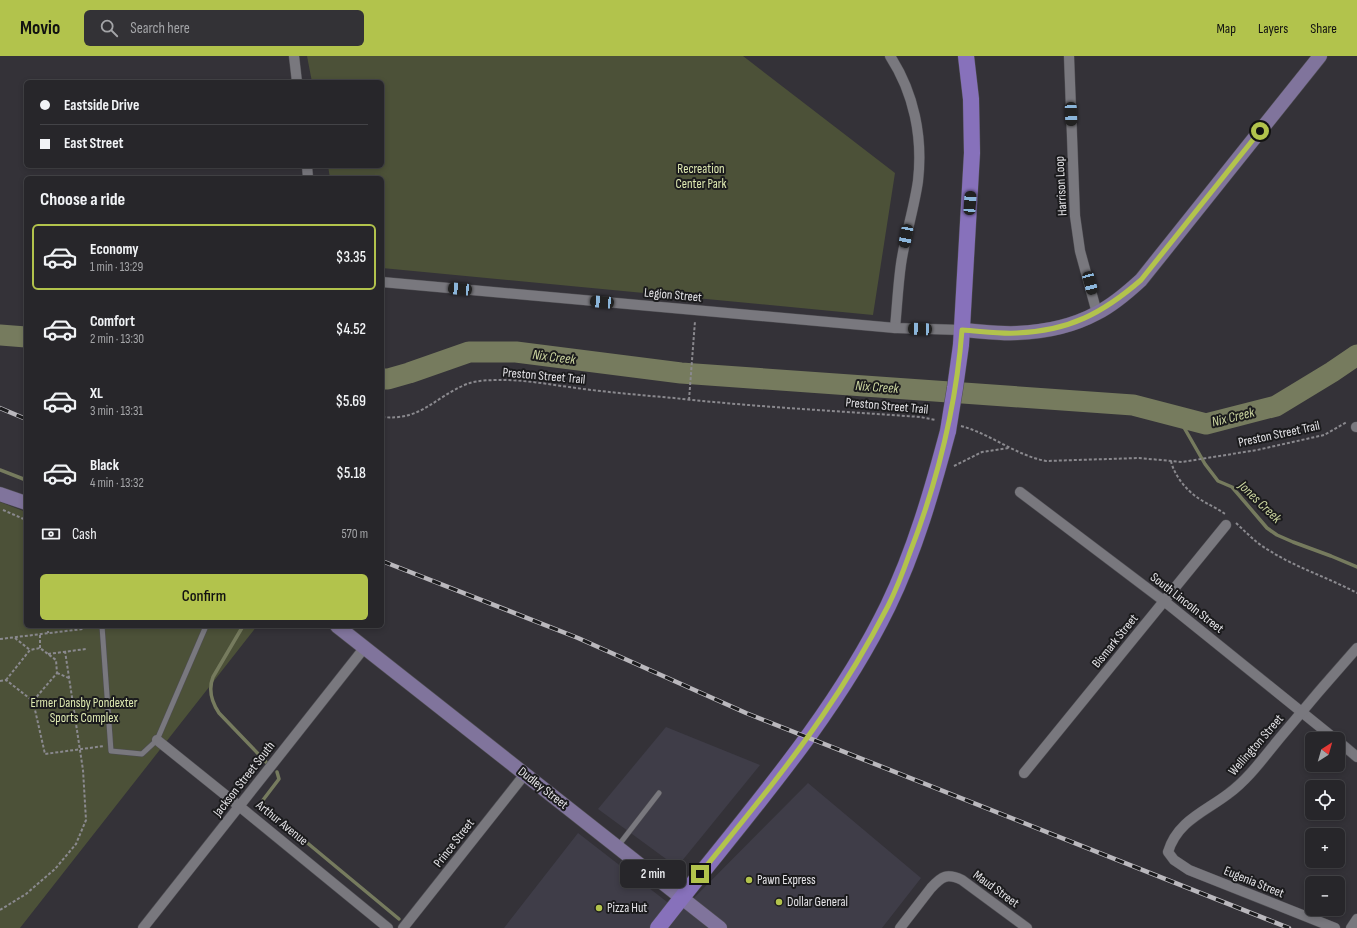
<!DOCTYPE html>
<meta charset="utf-8">
<style>
body{margin:0;font-family:"Sofia Sans Condensed",sans-serif;background:#333236;color:#f1f3f6;height:100vh;display:flex;flex-direction:column;font-size:15px;white-space:nowrap}
*{box-sizing:border-box;margin:0}
p{font-size:13px;color:#a4a5a8}
.icon{flex:none;width:22px;height:22px;fill:none;stroke:currentColor;stroke-width:2;stroke-linecap:round;stroke-linejoin:round}
.map{position:relative;flex:1;overflow:hidden}
.side{position:absolute;left:24px;top:120px;width:360px;height:452px;display:flex;flex-direction:column;background:#27262a;border-radius:6px;box-shadow:0 2px 6px #0003,0 0 0 1px #434347}
.side>*{flex:none}
.banner{position:absolute;left:24px;top:24px;width:360px;height:88px;border-radius:6px;box-shadow:0 2px 6px #0003,0 0 0 1px #434347;display:grid;align-content:center;height:88px;padding:0 16px;background:#27262a}
.needle{width:26px;rotate:37deg}
.fabs{position:absolute;left:1305px;top:676px;display:grid;gap:8px}
.fabs a{display:grid;place-items:center;width:40px;height:40px;border-radius:6px;background:#27262a;box-shadow:0 2px 6px #0003,0 0 0 1px #434347;font-size:20px}
.end{position:absolute;width:18px;height:18px;margin:-9px;border:5px solid #b2c34c;background:#111;box-shadow:0 0 0 2px #111}
.from{border-radius:50%}
.bubble{position:absolute;height:28px;border-radius:6px;background:#27262a;box-shadow:0 2px 6px #0003,0 0 0 1px #434347;font-size:13px;font-weight:600;line-height:28px;text-align:center}
.car{position:absolute;width:12px;height:24px;margin:-12px -6px;border-radius:5px;box-shadow:0 0 3px 1px #0007;background:linear-gradient(#222 24%,#8ab4d8 0 40%,#222 0 76%,#8ab4d8 0 86%,#222 0)}
.banner b{display:flex;align-items:center;gap:14px;height:38px;font-size:15px}
.banner b+b{border-top:1px solid #434347}
.banner i{width:10px;height:10px;background:#f1f3f6}
ul{padding:0;list-style:none}
li{display:flex;align-items:center;gap:12px;height:66px;margin:0 8px 6px;padding:0 8px;border:2px solid transparent;border-radius:6px}
li div{flex:1}
li b{display:block;font-size:15px}
li em{font-style:normal;font-weight:600}
li.selected{border-color:#b2c34c}
li>.icon{width:36px;height:36px;stroke-width:1.5}
h2{padding:0 16px;font-size:18px;line-height:48px}
.pay{display:flex;align-items:center;gap:10px;height:44px;padding:0 16px;font-size:15px}
.pay p{margin-inline-start:auto}
.primary-button{display:flex;gap:8px;margin-top:auto;padding:8px 16px}
.primary-button a{flex:1;height:46px;border-radius:6px;background:#b2c34c;color:#111;font-size:16px;font-weight:600;line-height:46px;text-align:center}
header{display:flex;align-items:center;gap:24px;box-sizing:border-box;height:56px;padding:0 20px;background:#b2c34c;color:#111}
header strong{font-size:19px}
nav{display:flex;gap:22px;margin-inline-start:auto;font-size:14px}
.search{width:280px;height:36px;background:#333236;display:flex;align-items:center;gap:10px;box-sizing:border-box;padding:0 14px;border-radius:6px;color:#a4a5a8;font-size:15px}
.map>svg:first-child{display:block}
.built{fill:#3f3d48}
.green{fill:#4c5138}
.lines{fill:none;stroke-linecap:round;stroke-linejoin:round}
.stream{stroke:#767b5e;stroke-width:3.5}
.river{stroke:#767b5e;stroke-width:21}
.lane-casing{stroke:#4f4e53;stroke-width:6}
.street-casing{stroke:#4f4e53;stroke-width:11}
.secondary-casing{stroke:#4f4e53;stroke-width:15}
.primary-casing{stroke:#4f4e53;stroke-width:17}
.path{stroke:#8a898e;stroke-width:2;stroke-dasharray:3 2;stroke-linecap:butt}
.lane{stroke:#79787e;stroke-width:5}
.street{stroke:#79787e;stroke-width:10}
.secondary{stroke:#80749c;stroke-width:14}
.primary{stroke:#8771bb;stroke-width:16}
.rail-casing{stroke:#bab8bd;stroke-width:4.5}
.rail{stroke:#1b1b1d;stroke-width:3;stroke-dasharray:9;stroke-linecap:butt}
.primary-bridge-casing{stroke:#4f4e53;stroke-width:17;stroke-linecap:butt}
.primary-bridge{stroke:#8771bb;stroke-width:16}
.route{stroke:#b2c34c;stroke-width:5}
.poi-dot{fill:#b2c34c;stroke:#1b1b1d;stroke-width:1.5}
.labels{text-anchor:middle;dominant-baseline:central;stroke-width:4;stroke-linejoin:round;paint-order:stroke}
.park-label{font-size:13px;fill:#dfeab2;stroke:#1b1b1d}
.street-label{font-size:13px;fill:#e4e3e7;stroke:#1b1b1d}
.poi-label{font-size:13px;fill:#e4e3e7;stroke:#1b1b1d;text-anchor:start}
.water-label{font-size:14px;font-style:italic;fill:#cdd7a0;stroke:#1b1b1d}
</style>
<header>
<strong>Movio</strong>
<div class="search"><svg class="icon" aria-label="search" viewBox="0 0 24 24"><circle cx="10" cy="10" r="6"/><path d="M15 15l6 6"/></svg>Search here</div>
<nav><a>Map</a><a>Layers</a><a>Share</a></nav>
</header>
<div class="map">
<svg width="1357" height="872" viewBox="0 0 1357 872">
<rect width="100%" height="100%" fill="#343238"/>
<g class="built">
<path d="M666,671L760,709L677,811L598,753Z"/>
<path d="M808,727L921,822L882,872H504L578,777L680,856Z"/>
</g>
<g class="green">
<path d="M307,0H743L895,117L873,259L382,212V122H330L328,110H382V26H312Z"/>
<path d="M0,446L26,456V570H257L20,872H0Z"/>
</g>
<g class="lines">
<g class="stream">
<path d="M1178,361L1205,408L1218,425L1232,431L1267,472L1277,479L1293,486L1331,500L1357,511"/>
<path d="M0,414L26,424"/>
<path d="M243,570L213,621C208,634 211,645 219,657L267,707"/>
<path d="M277,716L279,723L263,744L264,751L399,863"/>
</g>
<g class="river">
<path d="M0,279L26,281"/>
<path d="M382,323H388L409,317L469,296H516L681,317L1133,349L1206,368L1276,350L1332,316L1357,299"/>
</g>
<defs>
<g id="lane">
<path d="M102,570L111,695L142,698L157,684L206,570"/>
<path d="M618,790L659,737"/>
</g>
<g id="street">
<path d="M294,0L297,26"/>
<path d="M890,0C914,37 923,81 918,125C914,153 905,180 901,208C898,229 897,251 895,272"/>
<path d="M1069,0L1075,160L1080,195L1097,257"/>
<path d="M307,110L308,122"/>
<path d="M382,226L895,272L962,274"/>
<path d="M1356,371H1357"/>
<path d="M1020,436L1164,545L1335,683"/>
<path d="M157,684L239,750L388,872"/>
<path d="M1338,685L1357,701"/>
<path d="M1024,717L1226,469"/>
<path d="M143,872L365,591"/>
<path d="M403,872L525,718"/>
<path d="M900,872L931,832C942,820 947,817 962,824L1027,872"/>
<path d="M1335,872L1189,814L1174,804L1168,796C1177,765 1206,755 1228,738C1250,722 1266,698 1284,677C1308,648 1332,620 1357,592"/>
<path d="M1351,872L1357,863"/>
</g>
<g id="secondary">
<path d="M962,274C980,275 999,278 1017,277C1044,276 1073,270 1097,257C1113,249 1128,236 1141,224L1320,0"/>
<path d="M0,438L26,447"/>
<path d="M337,570L720,872"/>
</g>
<g id="primary">
<path d="M961,289L972,97L971,43L966,0"/>
<path d="M658,872C738,768 830,669 888,550C915,494 932,435 948,375"/>
</g>
</defs>
<use href="#lane" class="lane-casing"/>
<use href="#street" class="street-casing"/>
<use href="#secondary" class="secondary-casing"/>
<use href="#primary" class="primary-casing"/>
<g class="path">
<path d="M689,344L695,265"/>
<path d="M382,361C422,365 434,341 467,328C477,324 492,324 503,324C525,324 547,328 569,331C604,336 639,339 674,342C756,351 838,355 920,361L936,364"/>
<path d="M961,370C991,378 1015,399 1046,405L1139,402L1182,406L1257,394L1324,379L1347,366"/>
<path d="M1171,405C1174,419 1186,434 1198,442C1207,448 1217,452 1225,458"/>
<path d="M954,410L982,396L1009,392"/>
<path d="M3,454L26,464"/>
<path d="M1236,467C1247,477 1257,488 1270,495C1297,512 1329,522 1357,537"/>
<path d="M48,570V577"/>
<path d="M40,579V592"/>
<path d="M15,582L30,594"/>
<path d="M0,583L83,573"/>
<path d="M48,598L86,593"/>
<path d="M57,617L69,622"/>
<path d="M6,624L30,594L40,592L56,604L57,617L33,645"/>
<path d="M0,625L6,624L33,645L45,698L104,690"/>
<path d="M0,854L26,838L55,813L76,788L86,764L83,714L65,595"/>
</g>
<use href="#lane" class="lane"/>
<use href="#street" class="street"/>
<use href="#secondary" class="secondary"/>
<use href="#primary" class="primary"/>
<defs>
<g id="rail">
<path d="M0,352L26,363"/>
<path d="M382,505L578,582L746,657L1289,872"/>
</g>
</defs>
<use href="#rail" class="rail-casing"/>
<use href="#rail" class="rail"/>
<defs>
<path id="primary-bridge" d="M948,375L955,332L961,289"/>
</defs>
<use href="#primary-bridge" class="primary-bridge-casing"/>
<use href="#primary-bridge" class="primary-bridge"/>
</g>
<g class="lines">
<path class="route" d="M700,818C741,767 784,716 821,662C846,626 868,589 888,550C896,534 903,516 909,499C937,427 956,352 962,274C980,275 999,278 1017,277C1069,275 1103,257 1141,224L1260,75"/>
</g>
<g class="poi-dot">
<circle cx="749" cy="824" r="4"/>
<circle cx="779" cy="846" r="4"/>
<circle cx="599" cy="852" r="4"/>
</g>
<g class="labels">
<g class="park-label">
<text x="701" y="113">Recreation<tspan x="701" dy="15">Center Park</tspan></text>
<text x="84" y="647">Ermer Dansby Pondexter<tspan x="84" dy="15">Sports Complex</tspan></text>
</g>
<g class="street-label">
<text transform="translate(1061 130) rotate(-93)">Harrison Loop</text>
<text transform="translate(673 239) rotate(5)">Legion Street</text>
<text transform="translate(544 320) rotate(5)">Preston Street Trail</text>
<text transform="translate(887 350) rotate(5)">Preston Street Trail</text>
<text transform="translate(1279 378) rotate(-12)">Preston Street Trail</text>
<text transform="translate(1187 547) rotate(38)">South Lincoln Street</text>
<text transform="translate(1115 585) rotate(-51)">Bismark Street</text>
<text transform="translate(1256 689) rotate(-49)">Wellington Street</text>
<text transform="translate(244 723) rotate(-52)">Jackson Street South</text>
<text transform="translate(543 732) rotate(38)">Dudley Street</text>
<text transform="translate(282 767) rotate(39)">Arthur Avenue</text>
<text transform="translate(454 787) rotate(-52)">Prince Street</text>
<text transform="translate(1254 826) rotate(22)">Eugenia Street</text>
<text transform="translate(996 833) rotate(36)">Maud Street</text>
</g>
<g class="poi-label">
<text x="757" y="824">Pawn Express</text>
<text x="787" y="846">Dollar General</text>
<text x="607" y="852">Pizza Hut</text>
</g>
<g class="water-label">
<text transform="translate(554 301) rotate(7)">Nix Creek</text>
<text transform="translate(877 331) rotate(4)">Nix Creek</text>
<text transform="translate(1233 361) rotate(-14)">Nix Creek</text>
<text transform="translate(1260 446) rotate(44)">Jones Creek</text>
</g>
</g>
</svg>
<div class="fabs">
<a><svg class="needle" viewBox="-14 -14 28 28"><path d="M0-13l5 13h-10z" fill="#e53935"/><path d="M0 13l5-13h-10z" fill="#a4a5a8"/></svg></a>
<a><svg class="icon" aria-label="locate" viewBox="0 0 24 24"><circle cx="12" cy="12" r="6"/><path d="M12 2v4M12 18v4M2 12h4M18 12h4"/></svg></a>
<a>+</a>
<a>−</a>
</div>
<i class="end from" style="left:1260px;top:75px"></i>
<i class="end" style="left:700px;top:818px"></i>
<div class="bubble" style="left:620px;top:804px;width:66px">2 min</div>
<i class="car" style="left:1071px;top:58px;rotate:178deg"></i>
<i class="car" style="left:970px;top:147px;rotate:4deg"></i>
<i class="car" style="left:906px;top:180px;rotate:191deg"></i>
<i class="car" style="left:1090px;top:227px;rotate:165deg"></i>
<i class="car" style="left:460px;top:233px;rotate:275deg"></i>
<i class="car" style="left:602px;top:246px;rotate:275deg"></i>
<i class="car" style="left:920px;top:273px;rotate:272deg"></i>
<div class="banner">
<b><i class="from"></i>Eastside Drive</b>
<b><i></i>East Street</b>
</div>
<section class="side">
<h2>Choose a ride</h2>
<ul>
<li class="selected"><svg class="icon" aria-label="car" viewBox="0 0 24 24"><path d="M5 17H2v-5l4-1 3-4h7l3 4 3 1v5h-3M9 17h6M6 11h13"/><circle cx="7" cy="17" r="2"/><circle cx="17" cy="17" r="2"/></svg><div><b>Economy</b><p>1 min · 13:29</p></div><em>$3.35</em></li>
<li><svg class="icon" aria-label="car" viewBox="0 0 24 24"><path d="M5 17H2v-5l4-1 3-4h7l3 4 3 1v5h-3M9 17h6M6 11h13"/><circle cx="7" cy="17" r="2"/><circle cx="17" cy="17" r="2"/></svg><div><b>Comfort</b><p>2 min · 13:30</p></div><em>$4.52</em></li>
<li><svg class="icon" aria-label="car" viewBox="0 0 24 24"><path d="M5 17H2v-5l4-1 3-4h7l3 4 3 1v5h-3M9 17h6M6 11h13"/><circle cx="7" cy="17" r="2"/><circle cx="17" cy="17" r="2"/></svg><div><b>XL</b><p>3 min · 13:31</p></div><em>$5.69</em></li>
<li><svg class="icon" aria-label="car" viewBox="0 0 24 24"><path d="M5 17H2v-5l4-1 3-4h7l3 4 3 1v5h-3M9 17h6M6 11h13"/><circle cx="7" cy="17" r="2"/><circle cx="17" cy="17" r="2"/></svg><div><b>Black</b><p>4 min · 13:32</p></div><em>$5.18</em></li>
</ul>
<div class="pay"><svg class="icon" aria-label="cash" viewBox="0 0 24 24"><path d="M3 7h18v10H3z"/><circle cx="12" cy="12" r="2"/></svg>Cash<p>570 m</p></div>
<div class="primary-button"><a>Confirm</a></div>
</section>
</div>
